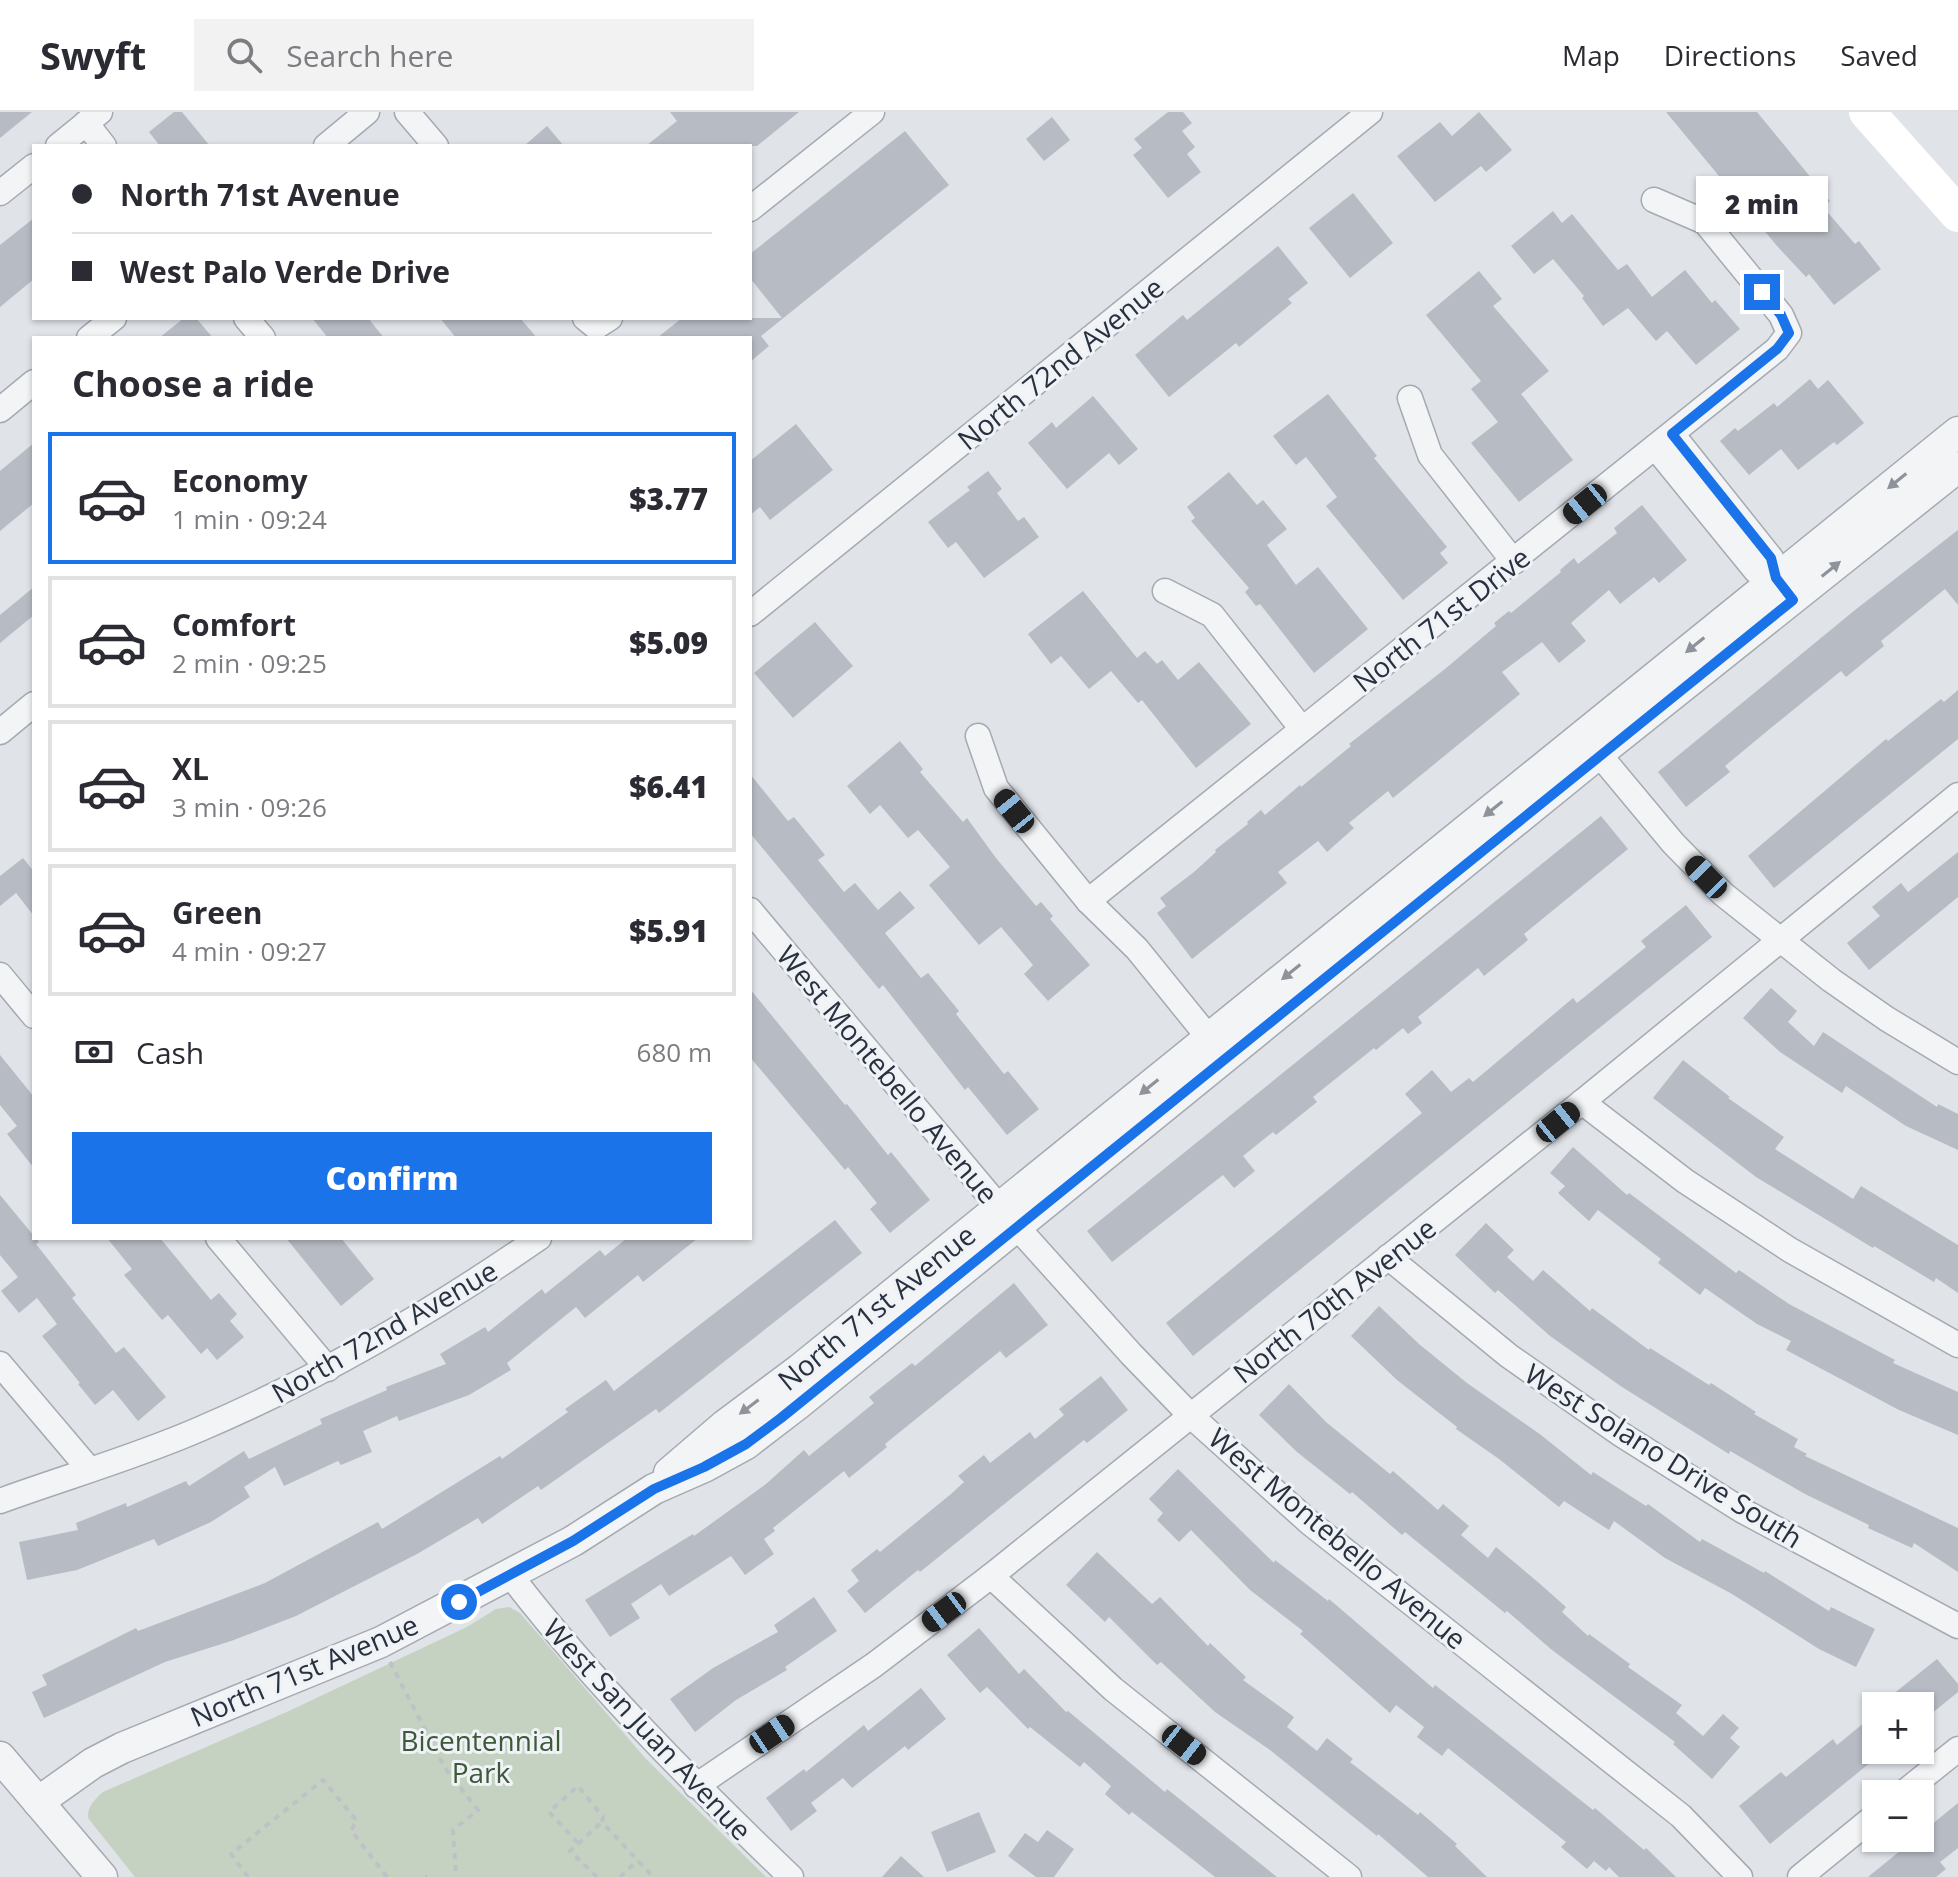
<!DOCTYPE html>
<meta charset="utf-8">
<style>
body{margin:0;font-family:"Open Sans",sans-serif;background:#f2f2f3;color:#2b2b33;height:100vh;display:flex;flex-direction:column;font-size:30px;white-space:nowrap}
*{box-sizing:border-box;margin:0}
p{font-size:26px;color:#7c7c81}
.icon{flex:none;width:44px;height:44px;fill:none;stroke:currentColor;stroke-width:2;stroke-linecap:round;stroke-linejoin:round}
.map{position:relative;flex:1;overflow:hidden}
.sheet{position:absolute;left:32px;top:224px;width:720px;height:904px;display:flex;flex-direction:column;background:#fff;border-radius:0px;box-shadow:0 2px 6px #0004}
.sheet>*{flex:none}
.banner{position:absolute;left:32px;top:32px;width:720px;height:176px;border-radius:0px;box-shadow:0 2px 6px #0004;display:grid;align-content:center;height:176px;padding:0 40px;background:#fff}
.controls{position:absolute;left:1862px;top:1580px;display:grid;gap:16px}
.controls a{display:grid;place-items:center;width:72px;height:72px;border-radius:0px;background:#fff;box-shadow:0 2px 6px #0004;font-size:40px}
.end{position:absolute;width:36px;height:36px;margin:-18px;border:10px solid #1a73e8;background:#fff;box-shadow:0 0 0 4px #fff}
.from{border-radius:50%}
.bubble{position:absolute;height:56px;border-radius:0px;background:#fff;box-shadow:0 2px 6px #0004;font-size:26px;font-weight:800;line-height:56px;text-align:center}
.car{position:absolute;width:24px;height:48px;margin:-24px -12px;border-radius:10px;box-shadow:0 0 6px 2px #0007;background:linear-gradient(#222 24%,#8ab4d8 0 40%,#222 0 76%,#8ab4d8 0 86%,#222 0)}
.banner b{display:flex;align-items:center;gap:28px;height:76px;font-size:30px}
.banner b+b{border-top:2px solid #e1e1e2}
.banner i{width:20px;height:20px;background:#2b2b33}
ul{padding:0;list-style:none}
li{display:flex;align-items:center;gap:24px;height:132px;margin:0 16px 12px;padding:0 24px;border:4px solid #e1e1e2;border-radius:0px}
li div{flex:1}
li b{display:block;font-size:30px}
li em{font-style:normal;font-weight:800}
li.selected{border-color:#1a73e8}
li>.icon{width:72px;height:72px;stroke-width:1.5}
h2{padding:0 40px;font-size:36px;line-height:96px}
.pay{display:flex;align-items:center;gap:20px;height:88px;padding:0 40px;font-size:30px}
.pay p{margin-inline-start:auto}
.action{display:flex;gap:16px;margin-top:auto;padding:16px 40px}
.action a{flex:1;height:92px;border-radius:0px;background:#1a73e8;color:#fff;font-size:32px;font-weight:800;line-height:92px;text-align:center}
header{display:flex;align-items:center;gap:48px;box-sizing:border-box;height:112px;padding:0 40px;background:#fff;border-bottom:2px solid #e1e1e2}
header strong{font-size:38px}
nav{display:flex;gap:44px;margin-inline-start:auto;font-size:28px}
.search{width:560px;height:72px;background:#f2f2f3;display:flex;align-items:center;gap:20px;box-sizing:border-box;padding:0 28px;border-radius:0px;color:#7c7c81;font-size:30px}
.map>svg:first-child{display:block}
.green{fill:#c5d1c1}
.building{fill:#b7bcc4}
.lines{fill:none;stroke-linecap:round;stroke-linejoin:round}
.minor-casing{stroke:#a5aab2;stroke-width:27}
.tertiary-casing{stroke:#a5aab2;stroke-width:33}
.path{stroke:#bec1c6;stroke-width:4;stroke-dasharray:6 6;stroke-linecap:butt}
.minor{stroke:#f2f4f6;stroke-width:24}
.tertiary{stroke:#f2f4f6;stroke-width:30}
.secondary{stroke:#fff;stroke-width:36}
.oneway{fill:#8e929a}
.route{stroke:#1a73e8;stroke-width:10}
.labels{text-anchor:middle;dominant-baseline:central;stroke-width:6;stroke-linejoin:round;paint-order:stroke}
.street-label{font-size:28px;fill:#29313e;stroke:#eff2f6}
.park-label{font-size:28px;fill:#3d5938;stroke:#eff2f6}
</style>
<header>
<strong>Swyft</strong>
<div class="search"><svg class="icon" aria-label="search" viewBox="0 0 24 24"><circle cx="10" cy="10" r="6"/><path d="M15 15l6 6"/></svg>Search here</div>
<nav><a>Map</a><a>Directions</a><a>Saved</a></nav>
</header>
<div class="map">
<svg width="1958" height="1765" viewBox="0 0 1958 1765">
<rect width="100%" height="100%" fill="#e0e3e8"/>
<path class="green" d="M509,1495L520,1501L646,1647L766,1765H135L88,1706C87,1695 95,1687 103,1680L291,1598L467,1515L496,1497Z"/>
<g class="building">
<path d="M0,0H32L0,26Z"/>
<path d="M174,0H182L210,34H160L149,20Z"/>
<path d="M670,0H799L757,34H646L677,9Z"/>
<path d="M1168,0H1183L1192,11L1182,19L1195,35L1187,42L1201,60L1168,86L1133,43L1142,36L1134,27Z"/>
<path d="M1479,0L1512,38L1486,60L1481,54L1435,90L1397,44L1440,10L1452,24Z"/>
<path d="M1666,0H1757L1830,89L1823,95L1855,132L1859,129L1881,157L1834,193L1809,162L1806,165L1777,134Z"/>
<path d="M1052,5L1070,28L1044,49L1026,27Z"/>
<path d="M547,14L564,34H524Z"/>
<path d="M905,19L949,73L761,224L769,234L750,250V226H657L682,206H782L750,166V142Z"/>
<path d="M1353,81L1393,131L1350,166L1309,116Z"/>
<path d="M1553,99L1562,111L1572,102L1618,158L1627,152L1652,185L1685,158L1712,191L1715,188L1740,217L1696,253L1667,219L1656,229L1628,196L1603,214L1582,186L1584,184L1553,147L1534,162L1511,134Z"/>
<path d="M34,106V167L0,195V133Z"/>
<path d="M1278,134L1308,171L1288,187L1292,191L1239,235L1236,231L1169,285L1135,243L1183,203L1187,208Z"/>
<path d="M1479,159L1502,187L1493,194L1549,259L1521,282L1573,348L1519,390L1471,331L1498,310L1471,277L1481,269L1426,203Z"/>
<path d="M184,206H196L213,226H159Z"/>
<path d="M312,206H368L384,226H328Z"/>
<path d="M440,206H520L537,226H456Z"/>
<path d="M1810,267L1818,277L1828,268L1864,311L1837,333L1834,330L1798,358L1781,337L1749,363L1720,329L1735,316L1738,319L1774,291L1777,295Z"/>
<path d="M1328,282L1377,344L1374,346L1447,435L1440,441L1448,451L1403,488L1326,394L1337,385L1306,345L1296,353L1273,324Z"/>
<path d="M1093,284L1138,337L1119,353L1109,341L1067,377L1028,331L1052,310L1056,316Z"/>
<path d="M796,312L833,358L770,408L760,395L750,403V349Z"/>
<path d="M34,331V391L0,419V359Z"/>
<path d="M988,359L1002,377L997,381L1018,409L1024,405L1039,425L984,466L956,430L948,436L928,410L970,378L967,375Z"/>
<path d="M1229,360L1257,393L1263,388L1287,417L1267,433L1296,473L1318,455L1368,517L1314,561L1260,492L1256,494L1245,480L1249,476L1191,409L1195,406L1187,395Z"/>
<path d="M1642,393L1687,448L1659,471L1654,465L1620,492L1609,478L1571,511L1586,529L1559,551L1542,530L1502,560L1520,582L1393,686L1388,679L1349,711L1354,716L1327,740L1318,729L1278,760L1287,771L1192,847L1157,801L1166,794L1160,786L1194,760L1216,740L1215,738L1248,712L1247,710L1261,698L1265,703L1300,673L1301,675L1351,634L1349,632L1445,557L1496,514L1494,511L1509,499L1511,501L1561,460L1560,458L1574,446L1578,452L1617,421L1614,416Z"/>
<path d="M1958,418V493L1945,477L1881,529L1884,534L1846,565L1841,559L1772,615L1725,654L1730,660L1686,695L1658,660L1855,498Z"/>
<path d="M34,475V503L0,531V503Z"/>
<path d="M1083,479L1137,546L1145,539L1157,552L1162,548L1178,568L1199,550L1251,612L1196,656L1142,588L1138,591L1111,559L1089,577L1061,544L1051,552L1028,522Z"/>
<path d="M815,510L853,554L793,606L754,561Z"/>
<path d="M1958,578V627L1774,776L1748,744L1886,627L1888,629L1941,587L1944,590Z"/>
<path d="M900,629L923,657L920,660L963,710L967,706L996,746L1036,794L1041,790L1053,804L1050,807L1090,853L1048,889L1024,862L1033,853L1001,815L979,833L929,773L950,755L918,718L908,726L880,693L870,702L847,674Z"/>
<path d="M750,662L788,709L794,705L825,743L818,748L844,780L855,771L878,798L900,779L915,796L885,821L921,866L928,861L959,899L956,902L1004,962L1008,959L1039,997L1007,1023L968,975L965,978L883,873L879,877L750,721Z"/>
<path d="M1601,704L1628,737L1524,822L1528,828L1484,864L1478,856L1418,905L1422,911L1408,922L1403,916L1376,938L1374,936L1313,985L1317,990L1276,1023L1273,1020L1243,1044L1255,1059L1234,1076L1223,1063L1112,1150L1087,1119Z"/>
<path d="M1958,740V785L1869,858L1847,831L1880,804L1872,795L1901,771L1908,780Z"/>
<path d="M23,746L34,760V804L16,781L0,794V764Z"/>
<path d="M1686,793L1712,825L1193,1244L1166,1211L1422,1001L1405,982L1432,958L1451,980L1469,966L1473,970L1573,886L1577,891L1646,835L1641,829Z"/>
<path d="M1771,876L1797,899L1788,910L1814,934L1823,920L1937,995L1938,992L1958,1002V1038L1906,1014L1846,974L1842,981L1780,940L1743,906Z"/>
<path d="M750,877L845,993L847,992L888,1043L891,1040L930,1088L890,1121L870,1097L877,1091L848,1055L845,1058L750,945Z"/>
<path d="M0,943L34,985V1056L7,1022L17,1014L0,993Z"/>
<path d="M1683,948L1730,985L1728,986L1784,1025L1775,1037L1853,1087L1861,1074L1958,1133V1181L1936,1166L1934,1170L1874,1134L1873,1136L1756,1065L1653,986Z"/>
<path d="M1573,1035L1627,1083L1629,1081L1736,1161L1739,1158L1789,1192L1895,1248L1893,1251L1958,1280V1323L1899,1298L1786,1238L1791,1229L1757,1212L1705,1176L1700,1183L1658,1151L1661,1147L1598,1098L1589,1109L1558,1081L1565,1074L1550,1061Z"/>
<path d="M0,1083L39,1130L36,1132L76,1183L72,1186L116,1241L124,1235L166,1285L138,1309L113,1278L95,1293L78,1272L80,1271L42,1224L57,1212L37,1186L19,1201L1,1179L18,1165L0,1143Z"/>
<path d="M835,1108L862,1141L659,1301L656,1297L541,1378L538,1374L482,1412L478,1406L417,1442L296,1504L231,1529L165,1550L44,1606L32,1580L47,1573L42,1563L136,1516L138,1519L265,1471L378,1410L382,1417L500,1344L502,1347L568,1300L565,1297L606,1268L614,1279Z"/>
<path d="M1486,1111L1514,1138L1507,1145L1533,1169L1543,1158L1590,1199L1592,1196L1649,1238L1650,1236L1709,1273L1711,1271L1756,1300L1754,1302L1798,1327L1794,1335L1807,1342L1805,1344L1958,1416V1460L1914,1431L1912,1436L1868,1416L1869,1413L1805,1382L1730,1339L1729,1342L1622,1275L1550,1224L1498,1178L1495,1181L1455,1143Z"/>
<path d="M107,1126H160L211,1188L219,1181L237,1202L230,1209L244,1225L217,1248L207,1236L201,1242L168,1203L162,1208L124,1163L132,1157Z"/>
<path d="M286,1126H341L374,1167L341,1194Z"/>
<path d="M627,1126H698L643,1170L638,1163L585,1206L576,1195L507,1251L511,1258L469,1283L399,1309L397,1304L363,1319L372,1340L341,1353L338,1349L284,1374L275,1355L244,1375L250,1385L211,1410L158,1434L154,1427L77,1458L27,1468L19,1430L78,1418L76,1411L126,1391L127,1395L186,1369L189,1374L244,1339L249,1347L322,1312L320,1307L387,1278L386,1275L446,1252L440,1242L485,1215L488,1220L542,1177L545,1182L600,1138L605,1144Z"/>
<path d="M1014,1171L1048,1213L1006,1246L1000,1239L885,1332L887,1335L849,1366L844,1359L773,1416L775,1419L764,1427L774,1442L745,1463L731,1444L669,1484L661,1472L631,1492L640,1506L610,1525L585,1488L693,1422L694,1424L766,1372L804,1338L809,1344L874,1291L869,1285L912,1251L915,1254Z"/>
<path d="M1379,1194L1419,1232L1467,1271L1541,1323L1591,1363L1593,1360L1646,1394L1648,1392L1700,1430L1702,1427L1764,1461L1765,1459L1829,1499L1831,1495L1875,1517L1856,1555L1819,1537L1732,1482L1665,1446L1614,1409L1609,1418L1564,1389L1559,1395L1499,1347L1456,1317L1457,1315L1397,1268L1351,1224Z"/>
<path d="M1101,1264L1128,1298L1087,1331L1084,1328L920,1460L918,1458L865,1501L847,1479L859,1469L851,1458L877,1437L880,1440L951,1382L964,1370L958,1364L984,1343L990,1351L1030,1320L1035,1327L1064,1303L1059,1297Z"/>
<path d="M1289,1272L1326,1310L1390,1362L1393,1359L1438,1398L1443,1392L1469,1414L1461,1423L1488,1446L1496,1435L1539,1471L1566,1495L1562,1500L1588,1524L1589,1522L1630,1552L1628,1555L1682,1593L1676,1601L1703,1624L1723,1602L1739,1616L1730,1626L1740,1635L1712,1667L1673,1632L1675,1630L1552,1538L1507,1499L1505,1501L1405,1420L1402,1423L1352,1380L1350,1382L1297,1340L1259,1303Z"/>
<path d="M1178,1357L1274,1451L1275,1448L1328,1489L1329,1487L1433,1576L1435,1573L1593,1698L1595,1696L1644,1738L1646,1736L1676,1765H1619L1609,1755L1606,1759L1594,1749L1587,1757L1561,1735L1566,1730L1448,1636L1442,1644L1417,1625L1424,1615L1396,1593L1390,1601L1300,1522L1303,1519L1250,1478L1191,1418L1179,1430L1157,1408L1163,1401L1149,1387Z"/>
<path d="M1097,1440L1152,1492L1160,1485L1208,1534L1210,1531L1246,1565L1243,1568L1294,1605L1287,1615L1317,1639L1327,1626L1353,1647L1350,1650L1418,1703L1420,1700L1457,1732L1455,1734L1487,1765H1428L1378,1722L1377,1724L1270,1638L1215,1600L1161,1550L1157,1553L1109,1505L1105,1510L1066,1473Z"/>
<path d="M814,1485L837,1519L785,1555L787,1558L736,1588L695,1620L670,1587L713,1556L778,1520L774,1513Z"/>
<path d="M979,1516L1019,1562L1024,1557L1066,1600L1068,1599L1165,1680L1167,1677L1277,1765H1215L1132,1700L1129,1703L1105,1682L1111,1674L1084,1650L1080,1655L1030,1615L1028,1617L987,1575L980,1581L947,1543Z"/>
<path d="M1937,1547L1958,1572V1580L1920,1611V1594H1901L1892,1583Z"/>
<path d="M921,1576L946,1607L908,1638L905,1634L852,1676L843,1666L811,1691L817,1699L791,1719L766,1686L804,1657L806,1660L864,1613L868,1619Z"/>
<path d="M1876,1601V1646L1770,1732L1739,1694L1781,1660L1786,1665L1833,1627L1837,1633Z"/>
<path d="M1958,1691V1736L1940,1750L1946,1757L1936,1765H1868L1916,1726H1920V1722Z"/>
<path d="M979,1700L996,1740L947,1760L931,1720Z"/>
<path d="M1047,1718L1074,1737L1054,1765H1036L1008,1744L1025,1721L1038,1730Z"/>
<path d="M901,1744L924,1765H882Z"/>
</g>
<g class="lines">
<defs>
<g id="minor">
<path d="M407,0L436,34"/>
<path d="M86,11L104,34"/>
<path d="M58,34L100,0"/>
<path d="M326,34L367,0"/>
<path d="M0,81L34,54"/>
<path d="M750,97L872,0"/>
<path d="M246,206L263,226"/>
<path d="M585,206L596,215L610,206"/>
<path d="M89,226L114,206"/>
<path d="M1410,286L1430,343L1514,450"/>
<path d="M0,298L34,270"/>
<path d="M1672,322L1771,446L1776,466L1785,477"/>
<path d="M1655,335L1756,459L1776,466"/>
<path d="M1165,479L1212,503L1302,617"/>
<path d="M750,502L1370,0"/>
<path d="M0,620L34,592"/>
<path d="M978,624L996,676L1088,789L1137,837L1209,926"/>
<path d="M1588,629L1673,731L1723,782L1831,868L1887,907L1958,950"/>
<path d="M1088,789L1777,237L1789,221L1781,203L1705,110L1654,88"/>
<path d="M750,798L999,1095L1131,1242L1190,1303L1310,1411L1681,1704L1740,1765"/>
<path d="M0,863L34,904"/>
<path d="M1582,990L1685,1069L1790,1138L1958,1233"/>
<path d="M218,1126L328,1257"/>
<path d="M1388,1145L1509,1244L1619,1321L1743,1399L1958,1514"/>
<path d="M0,1252L89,1357"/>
<path d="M0,1389C66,1365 136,1345 200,1317C320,1266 432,1200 539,1126"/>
<path d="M511,1464C595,1573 692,1670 791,1765"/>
<path d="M991,1464L1113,1577L1349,1765"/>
<path d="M696,1674L874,1553L991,1464L1582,990L1958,683"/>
<path d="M1902,1682L1958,1637"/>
<path d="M1800,1765L1876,1703"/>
</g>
<g id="tertiary">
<path d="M669,1361L725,1313L800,1257L1958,320"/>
<path d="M0,1645L102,1765"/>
<path d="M38,1690L93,1651L122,1636L381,1530L573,1429L654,1377L704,1355L746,1332L798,1292L1598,642L1958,355"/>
</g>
</defs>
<use href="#minor" class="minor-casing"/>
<use href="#tertiary" class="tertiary-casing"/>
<g class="path">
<path d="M390,1550L445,1656L478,1698L453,1718L456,1765"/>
<path d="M578,1731L549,1700L578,1674L603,1705L602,1710L653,1765"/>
<path d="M248,1765L231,1742L323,1668L357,1709L351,1718L387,1765"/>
<path d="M425,1765H427"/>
<path d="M597,1765L570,1739L602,1710"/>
<path d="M620,1765L638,1748"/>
</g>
<use href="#minor" class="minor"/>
<use href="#tertiary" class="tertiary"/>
<path class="secondary" d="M1867,0L1958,102"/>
</g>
<defs><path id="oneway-solid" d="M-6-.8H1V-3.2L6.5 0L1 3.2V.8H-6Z" transform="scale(2)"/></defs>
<g class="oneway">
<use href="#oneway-solid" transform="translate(1897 369) rotate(141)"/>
<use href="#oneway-solid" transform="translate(1831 457) rotate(-39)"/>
<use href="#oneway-solid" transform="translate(1695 533) rotate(141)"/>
<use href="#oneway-solid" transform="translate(1493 697) rotate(141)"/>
<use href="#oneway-solid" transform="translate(1291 860) rotate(141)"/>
<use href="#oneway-solid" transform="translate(1149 975) rotate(141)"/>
<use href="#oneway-solid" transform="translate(749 1295) rotate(143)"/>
</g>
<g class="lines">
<path class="route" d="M459,1490L573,1429L654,1377L704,1355L746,1332L781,1306L1793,488L1776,466L1771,446L1672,322L1777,237L1789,221L1781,203L1762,180"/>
</g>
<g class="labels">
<g class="street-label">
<text transform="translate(1060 251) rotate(-39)">North 72nd Avenue</text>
<text transform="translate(1441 507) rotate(-38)">North 71st Drive</text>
<text transform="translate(888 962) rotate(50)">West Montebello Avenue</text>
<text transform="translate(1334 1188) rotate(-38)">North 70th Avenue</text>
<text transform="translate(876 1195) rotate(-39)">North 71st Avenue</text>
<text transform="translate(384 1219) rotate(-30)">North 72nd Avenue</text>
<text transform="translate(1664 1343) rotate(32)">West Solano Drive South</text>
<text transform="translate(1338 1426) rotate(40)">West Montebello Avenue</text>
<text transform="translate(304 1558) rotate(-23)">North 71st Avenue</text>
<text transform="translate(648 1617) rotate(47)">West San Juan Avenue</text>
</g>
<g class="park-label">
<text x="481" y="1628">Bicentennial<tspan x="481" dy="32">Park</tspan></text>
</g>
</g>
</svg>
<div class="controls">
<a>+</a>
<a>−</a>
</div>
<i class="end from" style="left:459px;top:1490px"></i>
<i class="end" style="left:1762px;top:180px"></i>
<div class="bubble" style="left:1696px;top:64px;width:132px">2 min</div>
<i class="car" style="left:1585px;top:392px;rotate:231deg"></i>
<i class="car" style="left:1014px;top:699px;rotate:321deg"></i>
<i class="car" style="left:1706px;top:765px;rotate:316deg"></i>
<i class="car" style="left:1558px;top:1010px;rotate:51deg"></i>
<i class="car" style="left:944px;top:1500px;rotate:233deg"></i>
<i class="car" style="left:772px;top:1622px;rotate:56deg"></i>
<i class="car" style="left:1184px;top:1633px;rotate:128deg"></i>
<div class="banner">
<b><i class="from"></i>North 71st Avenue</b>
<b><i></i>West Palo Verde Drive</b>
</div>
<section class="sheet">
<h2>Choose a ride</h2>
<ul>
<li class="selected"><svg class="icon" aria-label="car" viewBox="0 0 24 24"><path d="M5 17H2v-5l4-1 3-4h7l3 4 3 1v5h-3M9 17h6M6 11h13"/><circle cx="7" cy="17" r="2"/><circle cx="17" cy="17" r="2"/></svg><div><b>Economy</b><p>1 min · 09:24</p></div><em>$3.77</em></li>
<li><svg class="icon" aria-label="car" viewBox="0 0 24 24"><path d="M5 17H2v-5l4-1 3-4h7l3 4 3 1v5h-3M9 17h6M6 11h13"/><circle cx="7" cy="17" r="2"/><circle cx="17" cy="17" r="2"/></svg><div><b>Comfort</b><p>2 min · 09:25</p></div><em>$5.09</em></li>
<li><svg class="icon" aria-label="car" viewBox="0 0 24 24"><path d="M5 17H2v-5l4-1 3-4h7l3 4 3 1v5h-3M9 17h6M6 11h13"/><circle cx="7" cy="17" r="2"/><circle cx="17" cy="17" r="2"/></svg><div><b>XL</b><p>3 min · 09:26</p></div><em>$6.41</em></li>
<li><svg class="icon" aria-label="car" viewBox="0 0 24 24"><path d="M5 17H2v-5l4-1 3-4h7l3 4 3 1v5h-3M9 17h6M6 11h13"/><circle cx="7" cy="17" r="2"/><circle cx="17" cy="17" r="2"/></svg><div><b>Green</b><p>4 min · 09:27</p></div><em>$5.91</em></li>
</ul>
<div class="pay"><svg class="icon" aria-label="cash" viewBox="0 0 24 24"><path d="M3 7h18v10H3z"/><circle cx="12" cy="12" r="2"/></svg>Cash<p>680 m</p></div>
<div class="action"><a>Confirm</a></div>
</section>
</div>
